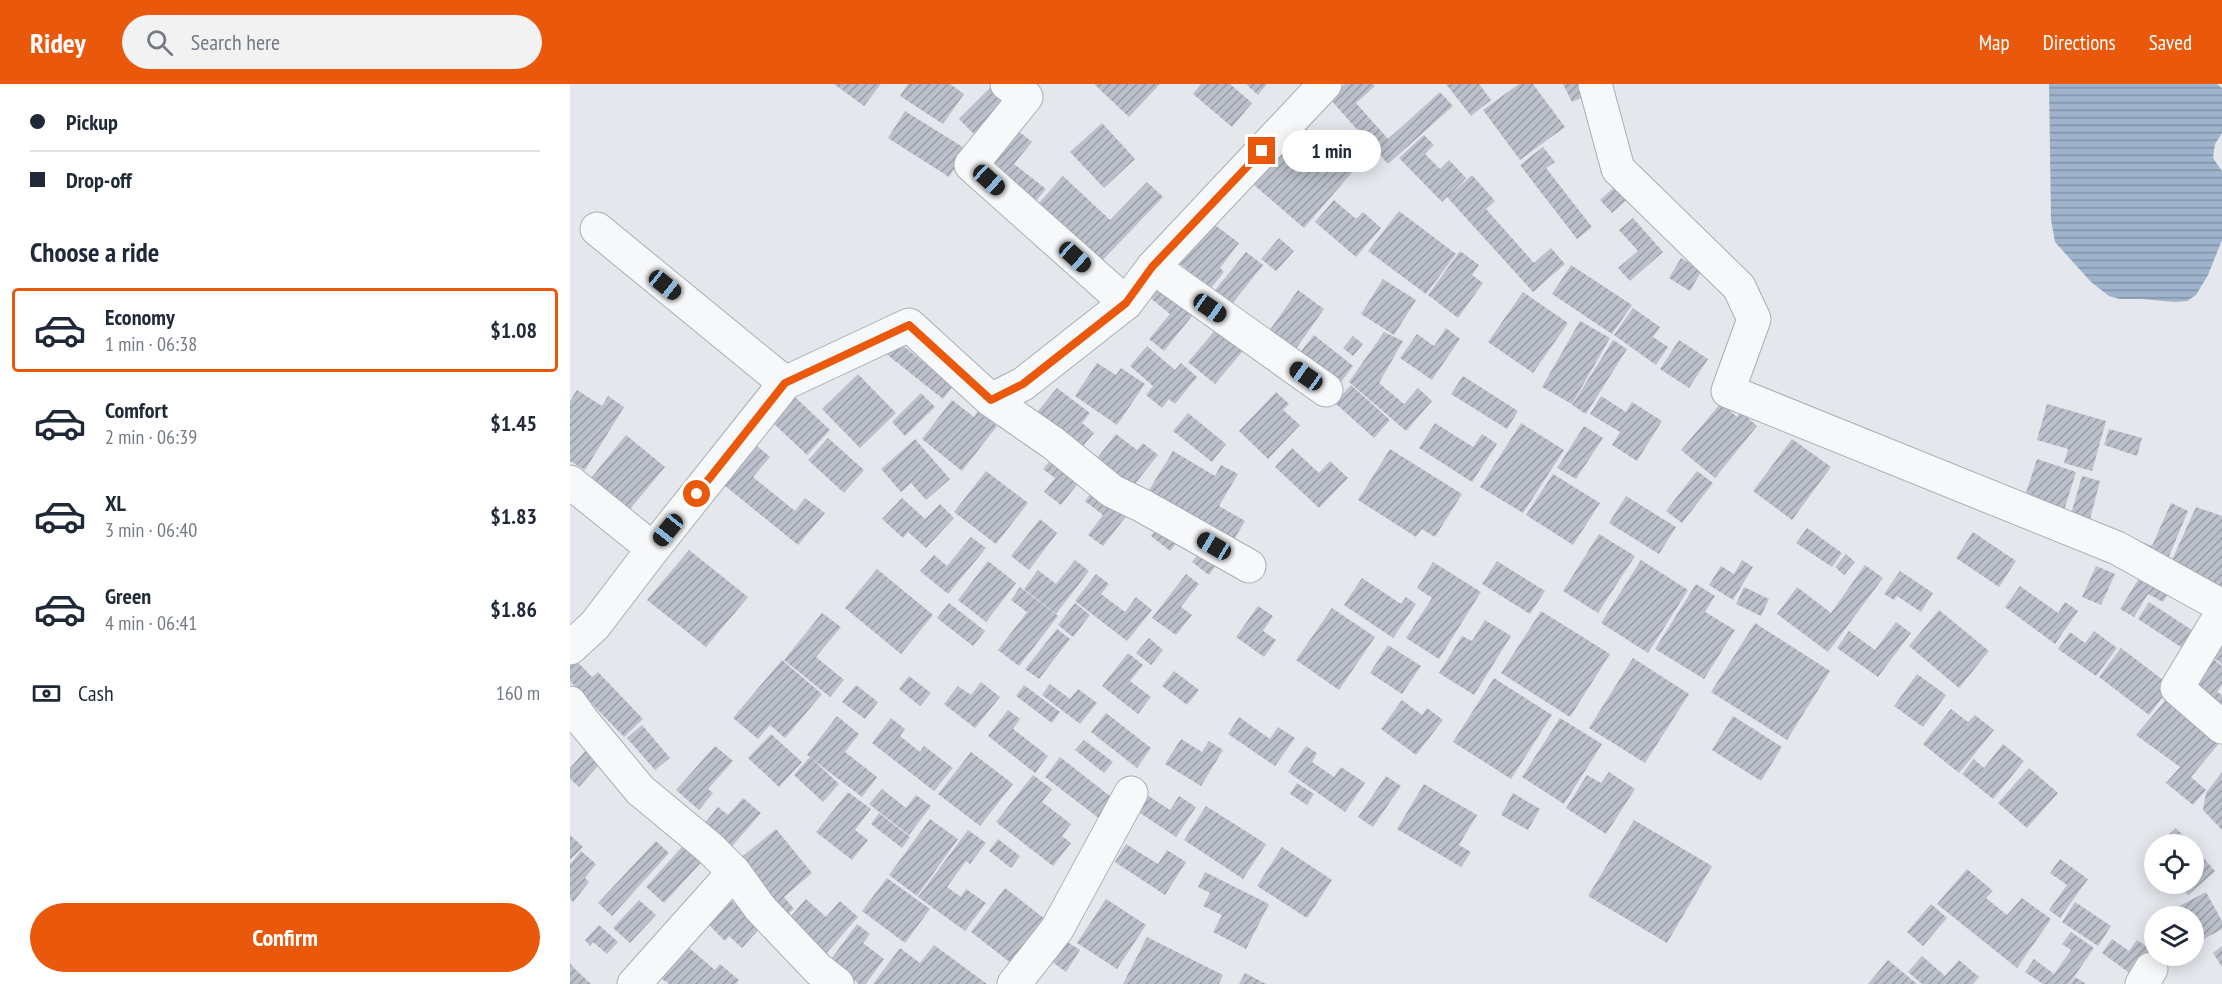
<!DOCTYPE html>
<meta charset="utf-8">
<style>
body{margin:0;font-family:"PT Sans Narrow",sans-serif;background:#f2f2f3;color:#1f2937;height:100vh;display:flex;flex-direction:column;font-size:22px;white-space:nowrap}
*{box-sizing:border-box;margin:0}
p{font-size:20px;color:#747a83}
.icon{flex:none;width:33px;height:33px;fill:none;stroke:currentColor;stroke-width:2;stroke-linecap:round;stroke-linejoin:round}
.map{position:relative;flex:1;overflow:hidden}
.panel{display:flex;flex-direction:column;background:#fff;width:570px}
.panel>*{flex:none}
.banner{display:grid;align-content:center;height:132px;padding:0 30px;background:#fff}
.fabs{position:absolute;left:1574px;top:750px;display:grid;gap:12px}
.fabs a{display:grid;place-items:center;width:60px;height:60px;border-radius:50%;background:#fff;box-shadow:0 3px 15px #0003;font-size:30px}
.end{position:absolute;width:27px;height:27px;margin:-14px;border:8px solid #ea580c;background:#fff;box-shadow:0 0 0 3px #fff}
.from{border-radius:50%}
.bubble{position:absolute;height:42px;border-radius:21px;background:#fff;box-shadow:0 3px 15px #0003;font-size:20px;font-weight:600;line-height:42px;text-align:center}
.car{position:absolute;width:18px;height:36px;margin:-18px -9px;border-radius:8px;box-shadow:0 0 4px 2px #0007;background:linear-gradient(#222 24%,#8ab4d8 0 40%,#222 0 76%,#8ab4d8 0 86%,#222 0)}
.banner b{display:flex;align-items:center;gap:21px;height:57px;font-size:22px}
.banner b+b{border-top:2px solid #e0e1e3}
.banner i{width:15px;height:15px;background:#1f2937}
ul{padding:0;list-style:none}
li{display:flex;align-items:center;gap:18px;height:84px;margin:0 12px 9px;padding:0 18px;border:3px solid transparent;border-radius:6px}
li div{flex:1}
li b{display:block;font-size:22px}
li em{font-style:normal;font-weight:600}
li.current{border-color:#ea580c}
li>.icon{width:54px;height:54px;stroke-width:1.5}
h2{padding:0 30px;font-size:27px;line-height:72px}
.pay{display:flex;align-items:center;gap:15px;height:66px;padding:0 30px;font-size:22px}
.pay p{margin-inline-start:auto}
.button{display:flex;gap:12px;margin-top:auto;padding:12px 30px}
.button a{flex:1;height:69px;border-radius:36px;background:#ea580c;color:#fff;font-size:24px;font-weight:600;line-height:69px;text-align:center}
header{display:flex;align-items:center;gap:36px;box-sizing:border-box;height:84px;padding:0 30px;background:#ea580c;color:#fff}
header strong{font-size:28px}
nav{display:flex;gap:33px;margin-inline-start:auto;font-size:21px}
.search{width:420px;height:54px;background:#f2f2f3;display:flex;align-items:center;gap:15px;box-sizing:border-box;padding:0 21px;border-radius:33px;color:#747a83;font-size:22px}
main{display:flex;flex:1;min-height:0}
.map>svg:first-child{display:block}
.water{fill:url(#water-rules)}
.building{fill:url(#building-hatch)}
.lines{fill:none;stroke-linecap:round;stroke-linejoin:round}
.minor-casing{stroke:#a9aeb7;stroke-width:35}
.minor{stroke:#f7f8fa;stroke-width:33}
.route{stroke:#ea580c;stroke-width:8}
</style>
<header>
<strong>Ridey</strong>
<div class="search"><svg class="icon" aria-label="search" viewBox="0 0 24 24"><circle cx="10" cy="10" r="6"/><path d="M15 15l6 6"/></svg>Search here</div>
<nav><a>Map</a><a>Directions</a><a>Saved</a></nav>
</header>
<main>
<section class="panel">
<div class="banner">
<b><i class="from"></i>Pickup</b>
<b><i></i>Drop-off</b>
</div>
<h2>Choose a ride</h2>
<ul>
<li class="current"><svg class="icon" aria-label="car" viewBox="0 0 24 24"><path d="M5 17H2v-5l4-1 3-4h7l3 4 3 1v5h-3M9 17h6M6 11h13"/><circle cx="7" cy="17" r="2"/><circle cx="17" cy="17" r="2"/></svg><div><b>Economy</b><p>1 min · 06:38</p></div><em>$1.08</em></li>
<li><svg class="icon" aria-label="car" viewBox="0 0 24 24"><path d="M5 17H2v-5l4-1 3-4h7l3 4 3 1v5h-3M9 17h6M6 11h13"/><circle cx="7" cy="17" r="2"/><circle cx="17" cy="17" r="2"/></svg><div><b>Comfort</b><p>2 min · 06:39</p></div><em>$1.45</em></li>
<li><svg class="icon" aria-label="car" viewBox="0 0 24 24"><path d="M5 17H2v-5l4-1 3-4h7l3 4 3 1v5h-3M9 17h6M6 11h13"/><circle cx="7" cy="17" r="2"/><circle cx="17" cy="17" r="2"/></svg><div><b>XL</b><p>3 min · 06:40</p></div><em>$1.83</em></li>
<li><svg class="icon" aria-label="car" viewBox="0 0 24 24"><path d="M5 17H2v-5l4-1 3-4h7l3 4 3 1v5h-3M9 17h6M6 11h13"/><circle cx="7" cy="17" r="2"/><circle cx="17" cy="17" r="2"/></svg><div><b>Green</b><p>4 min · 06:41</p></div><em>$1.86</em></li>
</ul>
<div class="pay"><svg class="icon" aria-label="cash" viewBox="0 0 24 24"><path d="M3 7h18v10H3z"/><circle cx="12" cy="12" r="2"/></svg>Cash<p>160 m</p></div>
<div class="button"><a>Confirm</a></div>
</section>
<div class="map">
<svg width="1652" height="900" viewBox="0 0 1652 900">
<defs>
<pattern id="water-rules" width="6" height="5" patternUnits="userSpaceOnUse" patternTransform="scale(1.5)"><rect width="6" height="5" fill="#9fb4cc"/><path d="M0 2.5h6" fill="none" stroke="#8293a7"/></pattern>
<pattern id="building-hatch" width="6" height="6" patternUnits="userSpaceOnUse" patternTransform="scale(1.5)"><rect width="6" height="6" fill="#bbc0ca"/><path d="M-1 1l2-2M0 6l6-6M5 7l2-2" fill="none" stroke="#989da6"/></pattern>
</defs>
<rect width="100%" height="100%" fill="#e4e7ec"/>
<path class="water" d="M1479,0H1647L1652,4V49L1645,60L1643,74L1652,87V156L1638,191L1626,211L1617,217L1605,218L1572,215H1550L1539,212L1521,198L1485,158L1481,136Z"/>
<g class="building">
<path d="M264,0H311L294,22Z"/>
<path d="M338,0H380L394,10L373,40L330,12Z"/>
<path d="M524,0H590L559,33Z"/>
<path d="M631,0H660L682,19L662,43L623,10Z"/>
<path d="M676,0H697L688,11Z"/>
<path d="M775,0H803L805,2L786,19L818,55L870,8L883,22L818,80L759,14Z"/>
<path d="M876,0H909L921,16L901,32Z"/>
<path d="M949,0H963L995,43L950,76L913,26Z"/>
<path d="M993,0H1016L1020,10L1002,18Z"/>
<path d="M422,2L439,19L406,52L389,35Z"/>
<path d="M335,27L396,65L379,93L318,54Z"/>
<path d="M727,37L784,86L734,144L677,95Z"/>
<path d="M532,39L565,75L534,104L500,68Z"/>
<path d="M447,46L462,58L444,80L476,105L461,123L414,86Z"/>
<path d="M854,51L864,61L855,70L870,85L879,76L896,94L881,110L902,91L925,117L916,125L964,179L981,164L995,180L963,208L877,113L872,118L829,74Z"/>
<path d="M973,63L985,78L976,84L1022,143L1007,155L950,81Z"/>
<path d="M493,92L540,136L577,98L593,113L529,180L467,121Z"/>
<path d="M1049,99L1061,112L1042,129L1030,116Z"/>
<path d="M764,116L786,135L793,128L811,144L786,173L745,138Z"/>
<path d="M829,127L886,170L856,210L798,167Z"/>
<path d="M629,129L669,159L650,184L654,188L641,204L597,170Z"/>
<path d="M1063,134L1093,168L1060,197L1048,184L1068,167L1049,146Z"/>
<path d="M709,154L724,167L706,187L691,175Z"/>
<path d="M890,167L909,181L902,191L913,199L888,234L858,211Z"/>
<path d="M676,168L693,181L658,225L641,211Z"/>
<path d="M1111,174L1132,186L1120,207L1099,194Z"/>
<path d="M1001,181L1062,221L1042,250L982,210Z"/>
<path d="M813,195L846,216L824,251L791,230Z"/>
<path d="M590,199L626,227L594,267L579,255L600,230L579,213Z"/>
<path d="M728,206L754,225L723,269L697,250Z"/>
<path d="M953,208L998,239L963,289L918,258Z"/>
<path d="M1063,224L1090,243L1083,253L1098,263L1086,281L1044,251Z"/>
<path d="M1010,237L1040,254L1002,320L972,303Z"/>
<path d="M648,243L673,267L645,300L618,278Z"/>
<path d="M876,244L890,255L862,296L830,274L847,250L864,262Z"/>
<path d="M814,248L833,257L809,299L834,320L848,304L862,317L836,347L779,298Z"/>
<path d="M744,251L783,282L768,302L728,271Z"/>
<path d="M783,252L793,260L783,272L773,264Z"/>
<path d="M326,256L383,302L373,315L315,269Z"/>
<path d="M1043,256L1057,265L1016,330L1002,321Z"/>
<path d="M1109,256L1138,275L1119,304L1090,285Z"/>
<path d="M577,262L605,286L611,279L627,293L605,320L599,315L592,324L576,311L583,302L560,282Z"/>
<path d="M527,279L546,291L551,284L575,300L547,341L505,312Z"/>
<path d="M288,290L326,329L290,364L252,325Z"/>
<path d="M893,292L948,327L937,345L881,310Z"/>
<path d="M781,301L820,336L804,354L765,319Z"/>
<path d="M487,304L520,329L512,339L524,349L508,368L463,333Z"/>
<path d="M7,306L32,322L38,312L54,323L15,386L0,377V317Z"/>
<path d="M706,308L719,320L713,326L730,341L698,375L669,347Z"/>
<path d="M351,309L365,323L335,352L322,338Z"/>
<path d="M1031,312L1056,328L1062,318L1092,337L1067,377L1042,361L1050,348L1020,330Z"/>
<path d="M225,313L260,346L237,371L201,337Z"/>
<path d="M382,316L404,333L408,327L427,342L392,387L352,355Z"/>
<path d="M1151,319L1167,333L1171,328L1187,342L1145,394L1111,366Z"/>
<path d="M1477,320L1536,337L1522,387L1494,379L1498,365L1467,356Z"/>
<path d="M618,329L656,360L642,378L603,347Z"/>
<path d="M865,339L903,363L912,350L927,360L902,398L849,364Z"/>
<path d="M951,339L994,366L953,429L910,403Z"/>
<path d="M1014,342L1033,354L1006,395L987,384Z"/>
<path d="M1539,345L1572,354L1567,372L1534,361Z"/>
<path d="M546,350L567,366L573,359L588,371L556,411L520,383Z"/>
<path d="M56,351L95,383L56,430L17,399Z"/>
<path d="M258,354L294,386L274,409L238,376Z"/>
<path d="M345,355L380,395L356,416L341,399L331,408L311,385Z"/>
<path d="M1222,355L1261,383L1222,436L1183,407Z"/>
<path d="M187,362L200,373L183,393L225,427L235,414L255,429L228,461L154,401Z"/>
<path d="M722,364L749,389L760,377L778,394L749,424L705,383Z"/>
<path d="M820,365L892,410L865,453L852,445L846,453L788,416Z"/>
<path d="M603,367L645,392L651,381L668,390L649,422L675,437L660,462L576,411Z"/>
<path d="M485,371L513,393L491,421L474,408L485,394L473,385Z"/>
<path d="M1467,375L1506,388L1491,436L1451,424Z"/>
<path d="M416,387L458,419L426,460L384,428Z"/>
<path d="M1127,387L1143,399L1112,439L1096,427Z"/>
<path d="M983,390L1030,419L1003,461L956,431Z"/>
<path d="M1512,392L1530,397L1518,443L1499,437Z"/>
<path d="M528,400L561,426L533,462L518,451L533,431L515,417Z"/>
<path d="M1056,412L1106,443L1089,470L1039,439Z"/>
<path d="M332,414L355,435L370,420L384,434L356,464L338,448L333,454L312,435Z"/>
<path d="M1601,419L1618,427L1594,484L1566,472L1572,458L1582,462Z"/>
<path d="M1626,423L1652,432V514L1596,489Z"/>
<path d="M470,435L487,449L459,486L441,472Z"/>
<path d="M591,439L611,454L600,467L581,452Z"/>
<path d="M1237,444L1272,469L1262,483L1226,459Z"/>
<path d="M1403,448L1446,477L1429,503L1386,474Z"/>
<path d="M1029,450L1065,472L1028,529L993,507Z"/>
<path d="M401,453L416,464L378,510L350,487L364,471L377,482Z"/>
<path d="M635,462L651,475L639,491L622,478Z"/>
<path d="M119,466L178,513L136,563L77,516Z"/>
<path d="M1276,470L1285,478L1274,491L1265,483Z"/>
<path d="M505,476L519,487L486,530L454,505L468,486L486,500Z"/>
<path d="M1071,476L1118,506L1078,569L1031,539Z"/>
<path d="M1172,476L1183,483L1163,516L1139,501L1151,482L1164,490Z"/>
<path d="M418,477L446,499L416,538L388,516Z"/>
<path d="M927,477L975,507L960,530L912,500Z"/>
<path d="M863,478L911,508L869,575L836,554L862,514L847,504Z"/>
<path d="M1295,481L1313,494L1258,568L1207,530L1227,503L1261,529Z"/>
<path d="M1526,482L1545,490L1531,521L1512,513Z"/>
<path d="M1576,483L1604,500L1593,518L1578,510L1564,533L1550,525Z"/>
<path d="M307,485L363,531L331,570L275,524Z"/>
<path d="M1330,487L1363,509L1351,528L1327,512L1324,516L1314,510Z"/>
<path d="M526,490L539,500L531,510L555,528L566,513L582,526L557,557L505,517Z"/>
<path d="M616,490L629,500L611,523L622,531L606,551L582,534Z"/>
<path d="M792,494L831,520L836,513L846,520L823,554L774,521Z"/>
<path d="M1126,500L1145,512L1135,528L1165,546L1134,595L1085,565Z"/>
<path d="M1450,502L1488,529L1495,518L1508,527L1485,560L1435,523Z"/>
<path d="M450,503L488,532L449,582L428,566L457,528L441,516Z"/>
<path d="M1174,503L1199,515L1191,532L1166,520Z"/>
<path d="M1579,518L1631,552L1620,569L1568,535Z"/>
<path d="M379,519L415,547L403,562L367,534Z"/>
<path d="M505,519L520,531L503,553L488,541Z"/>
<path d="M688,522L703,532L693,547L706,556L694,573L666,553Z"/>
<path d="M762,524L805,553L769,606L726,576Z"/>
<path d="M1369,526L1419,567L1389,604L1339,562Z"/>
<path d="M971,527L1040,570L1000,633L931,589Z"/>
<path d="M252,529L271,543L246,573L274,596L260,613L214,576Z"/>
<path d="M915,536L941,552L904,611L869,589L892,552L902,557Z"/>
<path d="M1326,538L1341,549L1308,593L1267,564L1279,547L1305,566Z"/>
<path d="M1185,539L1260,587L1217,656L1141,608Z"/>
<path d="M1652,539V580L1635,567Z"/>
<path d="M487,545L500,555L469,595L455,585Z"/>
<path d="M1524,547L1547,564L1526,592L1488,565L1500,548L1515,559Z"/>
<path d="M579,554L593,566L581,581L566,569Z"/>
<path d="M818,561L851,582L832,610L800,589Z"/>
<path d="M1551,564L1601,602L1579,631L1529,593Z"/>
<path d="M558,569L573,581L560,597L581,613L568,630L532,602Z"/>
<path d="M0,570L22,593L28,588L73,635L54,653L0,597Z"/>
<path d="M1637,570L1652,582V601L1647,608L1652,611V637L1613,606Z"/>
<path d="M1063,574L1119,610L1075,679L1019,644Z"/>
<path d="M212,576L252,610L215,654L200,641L188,655L163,634Z"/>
<path d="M604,587L629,606L617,621L592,602Z"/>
<path d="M1347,590L1376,611L1353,643L1324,622Z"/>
<path d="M339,592L361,609L350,622L329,605Z"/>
<path d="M924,594L982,631L941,695L883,658Z"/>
<path d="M411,598L430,613L405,644L374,620L388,602L401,611Z"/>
<path d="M480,600L500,615L508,605L527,619L510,640L472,611Z"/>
<path d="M286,601L308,618L295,635L272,618Z"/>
<path d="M454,601L490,628L482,639L446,612Z"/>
<path d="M1599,612L1652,656L1621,693L1636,706L1623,721L1596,699L1610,683L1566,651Z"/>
<path d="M832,616L852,631L857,624L873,636L846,671L811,645Z"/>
<path d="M1381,625L1398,638L1405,631L1424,646L1389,689L1353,660Z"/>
<path d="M438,626L450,635L443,645L478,672L465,689L418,652Z"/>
<path d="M536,629L581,664L567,684L521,648Z"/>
<path d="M267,632L289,650L275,668L307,693L292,713L237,671Z"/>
<path d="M1163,632L1212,663L1191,697L1142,666Z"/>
<path d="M669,633L700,655L708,643L725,654L705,682L658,650Z"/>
<path d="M321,634L335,645L330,652L350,668L354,662L383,684L364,707L302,659Z"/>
<path d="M990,634L1032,660L994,720L952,693Z"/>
<path d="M72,641L100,674L85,686L57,654Z"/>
<path d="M201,650L232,678L209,703L178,674Z"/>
<path d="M611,655L632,668L639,657L653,666L631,702L595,680Z"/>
<path d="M514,656L543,678L534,689L505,666Z"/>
<path d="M1433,660L1454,677L1423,715L1392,690L1404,675L1414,684Z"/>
<path d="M20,662L34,675L9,703L0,695V684Z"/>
<path d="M145,662L163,677L138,705L143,709L129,726L106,706Z"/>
<path d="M736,662L747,669L742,678L764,693L771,683L795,699L775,728L718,688Z"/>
<path d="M401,668L443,700L410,742L368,710Z"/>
<path d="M240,673L269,700L253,718L224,691Z"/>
<path d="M490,673L545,716L530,735L475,693Z"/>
<path d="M1459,684L1488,709L1457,744L1428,719Z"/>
<path d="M1039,688L1065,705L1036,750L996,724L1017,691L1031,699Z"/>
<path d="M1652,688V746L1633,726L1636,709Z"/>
<path d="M463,691L482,705L472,718L501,740L492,752L501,759L483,782L426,738Z"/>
<path d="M816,692L831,702L803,743L788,733Z"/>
<path d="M727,699L744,710L737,721L720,710Z"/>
<path d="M854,700L907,731L889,761L901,768L891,783L827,745Z"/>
<path d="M312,705L336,724L346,711L361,722L339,751L299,720Z"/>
<path d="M278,708L301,725L285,746L298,756L282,776L246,748Z"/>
<path d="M943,709L970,725L958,746L931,731Z"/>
<path d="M577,711L600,726L609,712L626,723L606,753L567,727Z"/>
<path d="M173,714L191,729L157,768L130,745L148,723L158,731Z"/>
<path d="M636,722L696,760L673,795L614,756Z"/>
<path d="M309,729L340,753L332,764L301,740Z"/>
<path d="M360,735L388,755L347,812L319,791Z"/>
<path d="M1064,736L1142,782L1097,859L1018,812Z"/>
<path d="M1606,744L1621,760H1588Z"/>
<path d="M206,745L242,789L214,813L224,825L208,838L162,781Z"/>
<path d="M398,746L416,759L400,780L396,777L377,803L391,813L396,805L416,819L395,847L348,813Z"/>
<path d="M0,751L13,763L0,776Z"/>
<path d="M119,755L137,772L94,819L76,803Z"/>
<path d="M428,755L450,772L441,784L419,767Z"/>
<path d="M86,757L99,769L42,832L28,819Z"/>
<path d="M556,760L588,780L597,766L616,778L595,811L545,778Z"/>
<path d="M1623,762L1645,787L1618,811L1607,800H1623Z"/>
<path d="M712,763L762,796L737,834L687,802Z"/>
<path d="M11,767L26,780L15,794L19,798L3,818L0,815V780Z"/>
<path d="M1490,775L1518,795L1490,834L1479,826L1497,801L1480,789Z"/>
<path d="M1397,785L1423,807L1416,814L1437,831L1452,814L1481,835L1447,884L1367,820Z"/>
<path d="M635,788L699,820L676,865L643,848L652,831L633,822L640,809L628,803Z"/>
<path d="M317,794L360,825L335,859L292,827Z"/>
<path d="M435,804L480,839L446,883L401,848Z"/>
<path d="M1636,808L1652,837V845L1623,861V832H1590Z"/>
<path d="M236,815L256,833L270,817L288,833L253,873L214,840Z"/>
<path d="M536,815L576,841L547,885L507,859Z"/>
<path d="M69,816L86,831L60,859L43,844Z"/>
<path d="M162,817L190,844L172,864L159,852L155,857L139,841Z"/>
<path d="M1505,818L1541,842L1528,862L1492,838Z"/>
<path d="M1361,820L1377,834L1353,862L1337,848Z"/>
<path d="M287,840L300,850L293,859L314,875L296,900H289L259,878Z"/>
<path d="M29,841L48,858L37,870L23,858L20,862L15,856Z"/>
<path d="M1501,848L1524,864L1499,900H1473L1455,888L1464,875L1484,890L1501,866L1492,860Z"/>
<path d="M577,853L653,891L649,900H553Z"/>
<path d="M1542,855L1559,867L1567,856L1583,867L1565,893L1532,869Z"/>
<path d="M494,856L510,866L496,888L481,877Z"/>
<path d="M364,861L417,900H303L330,864L350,879Z"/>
<path d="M1652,862V883L1643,869Z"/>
<path d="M118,863L145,886L150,880L169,896L166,900H99L91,894Z"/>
<path d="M1352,872L1375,892L1389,876L1409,893L1403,900H1352L1338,888Z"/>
<path d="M1318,876L1347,900H1298Z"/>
<path d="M0,879L6,886L21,900H0Z"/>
<path d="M675,889L696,900H669Z"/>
<path d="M1505,893L1516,900H1500Z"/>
</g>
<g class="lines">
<defs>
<g id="minor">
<path d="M437,0L456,13L401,81L556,219"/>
<path d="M1025,0L1048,85L1169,203L1184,235L1158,307L1547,464L1652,522"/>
<path d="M27,145L215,299"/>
<path d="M583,183L756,306"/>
<path d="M421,316L483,359L542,407L573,422L679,482"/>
<path d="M0,398L83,465"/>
<path d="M1652,529L1607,604L1652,643"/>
<path d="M0,564L25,541L83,465L215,299L339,241L421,316L453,300L556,219L583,183L755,0"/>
<path d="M0,619L12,636L70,706L140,764L164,788L190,824L248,885L267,900"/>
<path d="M64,900L164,788"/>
<path d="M444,900L487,845L561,709"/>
<path d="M1572,900L1581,885"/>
</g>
</defs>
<use href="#minor" class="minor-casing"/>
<use href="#minor" class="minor"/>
</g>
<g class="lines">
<path class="route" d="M127,410L215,299L339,241L421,316L453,300L556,219L582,183L692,67"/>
</g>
</svg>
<div class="fabs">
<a><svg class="icon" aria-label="locate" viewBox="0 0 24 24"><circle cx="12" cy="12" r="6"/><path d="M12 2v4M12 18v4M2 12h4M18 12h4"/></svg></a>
<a><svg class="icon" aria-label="layers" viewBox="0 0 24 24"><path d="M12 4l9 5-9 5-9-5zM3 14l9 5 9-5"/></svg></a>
</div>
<i class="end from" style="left:127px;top:410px"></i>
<i class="end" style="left:692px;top:67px"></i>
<div class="bubble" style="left:712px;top:46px;width:99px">1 min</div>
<i class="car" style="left:419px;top:96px;rotate:132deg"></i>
<i class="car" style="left:505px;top:173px;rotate:132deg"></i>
<i class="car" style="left:95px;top:201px;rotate:129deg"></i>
<i class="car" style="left:640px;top:224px;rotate:125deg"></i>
<i class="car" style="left:736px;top:292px;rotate:305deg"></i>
<i class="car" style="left:98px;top:446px;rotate:219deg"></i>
<i class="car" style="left:644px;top:462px;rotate:300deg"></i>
</div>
</main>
